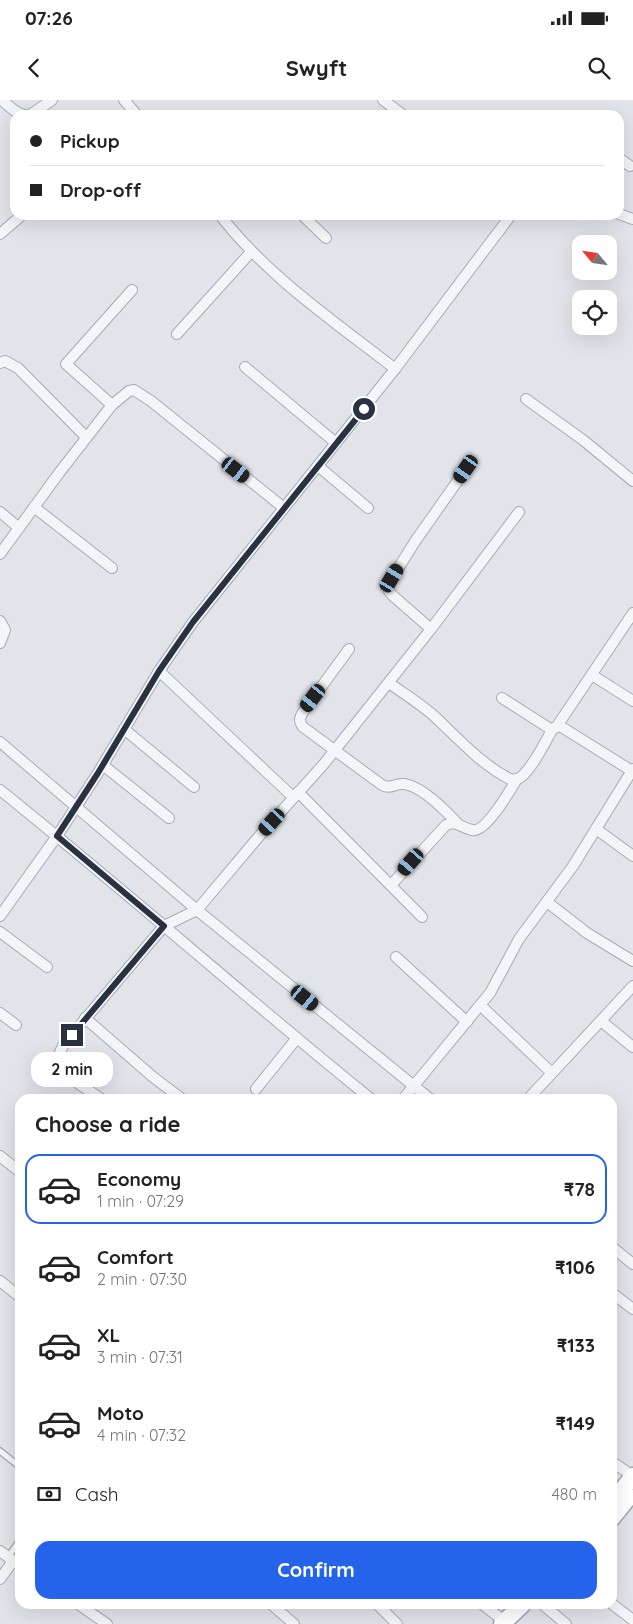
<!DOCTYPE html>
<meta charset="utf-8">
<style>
body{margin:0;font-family:Quicksand,sans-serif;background:#f2f2f2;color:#222;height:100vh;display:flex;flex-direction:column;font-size:19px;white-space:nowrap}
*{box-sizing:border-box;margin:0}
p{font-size:16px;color:#767676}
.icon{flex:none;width:28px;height:28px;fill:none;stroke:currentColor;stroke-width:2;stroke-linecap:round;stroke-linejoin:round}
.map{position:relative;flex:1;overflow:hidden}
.details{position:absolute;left:15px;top:994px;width:602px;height:515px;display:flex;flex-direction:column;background:#fff;border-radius:15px;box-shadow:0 5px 20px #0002}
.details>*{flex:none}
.guide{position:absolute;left:10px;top:10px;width:614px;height:110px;border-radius:15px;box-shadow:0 5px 20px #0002;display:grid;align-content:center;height:110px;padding:0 20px;background:#fff}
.needle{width:32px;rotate:299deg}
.tools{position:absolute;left:572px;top:135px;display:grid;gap:10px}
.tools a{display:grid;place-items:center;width:45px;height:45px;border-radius:10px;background:#fff;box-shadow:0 5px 20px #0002;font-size:25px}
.end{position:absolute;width:22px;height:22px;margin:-11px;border:6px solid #2a3141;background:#fff;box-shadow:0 0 0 2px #fff}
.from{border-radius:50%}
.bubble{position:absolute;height:35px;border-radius:15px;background:#fff;box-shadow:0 5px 20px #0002;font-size:16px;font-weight:700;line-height:35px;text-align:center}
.car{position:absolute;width:15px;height:30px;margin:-15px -8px;border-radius:6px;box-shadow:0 0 4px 1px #0007;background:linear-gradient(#222 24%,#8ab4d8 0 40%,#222 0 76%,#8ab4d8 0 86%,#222 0)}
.guide b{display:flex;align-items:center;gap:18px;height:48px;font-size:19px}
.guide b+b{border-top:1px solid #e0e0e0}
.guide i{width:12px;height:12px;background:#222}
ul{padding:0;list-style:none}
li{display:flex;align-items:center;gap:15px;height:70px;margin:0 10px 8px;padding:0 10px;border:2px solid transparent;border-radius:15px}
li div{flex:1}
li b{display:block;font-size:19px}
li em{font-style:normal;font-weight:700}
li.on{border-color:#2563eb}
li>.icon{width:45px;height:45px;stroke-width:1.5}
h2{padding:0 20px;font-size:22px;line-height:60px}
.pay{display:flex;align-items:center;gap:12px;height:55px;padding:0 20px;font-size:19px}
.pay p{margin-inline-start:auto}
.button{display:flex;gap:10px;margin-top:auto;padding:10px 20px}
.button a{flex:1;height:58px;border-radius:15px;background:#2563eb;color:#fff;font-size:20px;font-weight:700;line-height:58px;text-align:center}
.status{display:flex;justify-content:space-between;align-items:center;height:35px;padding:0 25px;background:#fff;direction:ltr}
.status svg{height:14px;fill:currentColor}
header{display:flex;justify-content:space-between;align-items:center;height:65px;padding:0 20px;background:#fff;font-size:22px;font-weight:700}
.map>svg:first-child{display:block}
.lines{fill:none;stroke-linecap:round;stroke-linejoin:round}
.service-casing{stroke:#a7abb4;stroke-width:8}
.minor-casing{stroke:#a7abb4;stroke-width:12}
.primary-casing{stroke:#a1a8b5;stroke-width:19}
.service{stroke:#f4f5f8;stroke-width:5}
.minor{stroke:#f4f5f8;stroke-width:10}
.primary{stroke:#fff;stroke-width:16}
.route{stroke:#2a3141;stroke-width:6}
</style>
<div class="status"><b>07:26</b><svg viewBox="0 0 49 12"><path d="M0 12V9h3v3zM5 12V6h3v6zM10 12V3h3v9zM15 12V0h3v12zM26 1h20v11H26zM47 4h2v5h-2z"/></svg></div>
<header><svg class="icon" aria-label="back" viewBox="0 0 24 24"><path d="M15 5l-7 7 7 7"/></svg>Swyft<svg class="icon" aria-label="search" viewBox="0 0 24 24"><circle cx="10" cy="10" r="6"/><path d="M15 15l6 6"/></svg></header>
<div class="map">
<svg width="633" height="1524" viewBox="0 0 633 1524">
<rect width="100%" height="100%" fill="#e2e4ea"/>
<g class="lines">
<defs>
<g id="service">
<path d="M0,1351L20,1367"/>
<path d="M8,1457L20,1440"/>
</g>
<g id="minor">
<path d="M2,0C9,6 16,14 25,15"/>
<path d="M124,0L137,15"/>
<path d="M383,0L403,15"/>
<path d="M30,15L52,0"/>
<path d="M619,58L630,66"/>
<path d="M619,114L633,119"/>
<path d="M220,115C268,177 334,221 395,269"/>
<path d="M302,115L326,138"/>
<path d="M0,134L22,115"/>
<path d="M177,234L251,152"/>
<path d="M0,263L5,261L18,268L86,337"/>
<path d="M245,267L336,343"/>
<path d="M526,299L583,340L633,381"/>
<path d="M112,305L66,264L132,190"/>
<path d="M318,366L368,408"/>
<path d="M34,407L112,468"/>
<path d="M0,412L19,428"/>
<path d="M0,454L59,373L112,305L129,291L134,290L151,301L284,408"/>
<path d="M0,521L5,530L0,543"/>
<path d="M431,529L392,495L389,491V485L392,478L416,440L466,369"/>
<path d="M349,549L303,612C299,619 299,621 303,627L382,685C390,690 395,683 404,684C422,686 445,710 457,723"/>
<path d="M159,571L293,697"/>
<path d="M592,575L633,601"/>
<path d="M389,583C403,593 419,603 433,615C457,637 480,664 510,679C514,680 517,680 521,677C533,667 544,644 552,630L554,628L560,626L632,671"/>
<path d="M502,598L552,630"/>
<path d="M557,626L633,513"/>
<path d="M124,629L194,687"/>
<path d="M0,642L197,810L430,999"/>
<path d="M103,665L169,718"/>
<path d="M0,690C126,791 246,898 371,999"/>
<path d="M298,692L422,817"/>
<path d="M596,729L633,756"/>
<path d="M391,785L446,725C457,720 461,728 472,730C486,733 510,690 517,679"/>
<path d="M547,802L587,833L633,861"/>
<path d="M0,816L57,736L98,673L159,571L193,522L395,269L511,115"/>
<path d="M0,832L47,867"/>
<path d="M396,857L467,922"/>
<path d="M480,905L552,973"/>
<path d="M0,913L16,925"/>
<path d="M85,918L153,977L182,999"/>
<path d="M601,921L633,947"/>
<path d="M256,989L297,938"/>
<path d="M101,999C91,991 61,975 58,963C57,956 61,950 64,944L164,826L197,810L261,734L323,665L431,529L519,412"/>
<path d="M403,999L490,893L519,839L573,766L633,669"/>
<path d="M528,999L633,886"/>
<path d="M0,1056L20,1072"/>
<path d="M612,1147L633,1164"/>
<path d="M0,1181L20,1197"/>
<path d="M612,1193L633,1209"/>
<path d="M612,1362L633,1376"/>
<path d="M0,1451L20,1466"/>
<path d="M0,1479L13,1461"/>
<path d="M78,1504L107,1524"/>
<path d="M271,1504L294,1524"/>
<path d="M377,1504L397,1524"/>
<path d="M482,1504L504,1521"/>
<path d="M542,1504L566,1524"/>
<path d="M612,1504L633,1520"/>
</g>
<g id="primary">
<path d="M612,1403L633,1376"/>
<path d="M612,1418L629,1397"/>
<path d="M502,1524L523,1504"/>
</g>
</defs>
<use href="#service" class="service-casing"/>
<use href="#minor" class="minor-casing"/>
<use href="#primary" class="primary-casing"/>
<use href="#service" class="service"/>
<use href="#minor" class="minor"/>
<use href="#primary" class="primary"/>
</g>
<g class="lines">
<path class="route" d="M72,935L164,826L57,736L98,673L159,571L193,522L364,309"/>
</g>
</svg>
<div class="tools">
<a><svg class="needle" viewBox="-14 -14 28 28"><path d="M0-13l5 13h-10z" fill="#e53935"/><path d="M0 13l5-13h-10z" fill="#767676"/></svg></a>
<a><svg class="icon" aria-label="locate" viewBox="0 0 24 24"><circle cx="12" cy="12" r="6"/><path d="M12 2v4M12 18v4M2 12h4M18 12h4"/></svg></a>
</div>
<i class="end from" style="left:364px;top:309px"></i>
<i class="end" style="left:72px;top:935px"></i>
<div class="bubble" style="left:31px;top:952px;width:82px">2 min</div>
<i class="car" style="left:466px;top:369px;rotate:215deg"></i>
<i class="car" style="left:236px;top:370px;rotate:128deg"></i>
<i class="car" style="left:392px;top:478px;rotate:31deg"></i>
<i class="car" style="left:313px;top:598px;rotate:217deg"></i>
<i class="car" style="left:272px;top:722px;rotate:222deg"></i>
<i class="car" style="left:411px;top:762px;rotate:221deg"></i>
<i class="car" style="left:305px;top:898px;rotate:129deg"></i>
<div class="guide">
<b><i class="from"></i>Pickup</b>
<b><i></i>Drop-off</b>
</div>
<section class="details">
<h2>Choose a ride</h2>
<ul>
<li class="on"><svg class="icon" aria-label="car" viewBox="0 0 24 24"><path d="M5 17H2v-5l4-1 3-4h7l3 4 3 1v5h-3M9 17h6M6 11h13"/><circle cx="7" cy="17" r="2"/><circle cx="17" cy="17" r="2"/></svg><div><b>Economy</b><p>1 min · 07:29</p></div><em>₹78</em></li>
<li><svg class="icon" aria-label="car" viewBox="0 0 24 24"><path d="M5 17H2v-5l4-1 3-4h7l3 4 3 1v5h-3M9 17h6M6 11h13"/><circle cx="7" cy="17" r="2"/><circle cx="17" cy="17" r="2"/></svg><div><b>Comfort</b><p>2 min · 07:30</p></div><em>₹106</em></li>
<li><svg class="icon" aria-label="car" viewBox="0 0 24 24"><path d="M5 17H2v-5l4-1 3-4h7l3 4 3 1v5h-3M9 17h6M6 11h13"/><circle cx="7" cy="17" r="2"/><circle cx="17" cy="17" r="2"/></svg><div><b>XL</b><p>3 min · 07:31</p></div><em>₹133</em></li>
<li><svg class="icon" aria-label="car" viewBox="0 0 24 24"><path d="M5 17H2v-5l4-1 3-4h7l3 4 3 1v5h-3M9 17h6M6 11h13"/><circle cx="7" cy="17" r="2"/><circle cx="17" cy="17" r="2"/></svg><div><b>Moto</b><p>4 min · 07:32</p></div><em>₹149</em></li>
</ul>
<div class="pay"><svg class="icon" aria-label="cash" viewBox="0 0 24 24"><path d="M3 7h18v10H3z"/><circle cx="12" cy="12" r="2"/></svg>Cash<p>480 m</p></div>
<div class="button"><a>Confirm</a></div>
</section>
</div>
